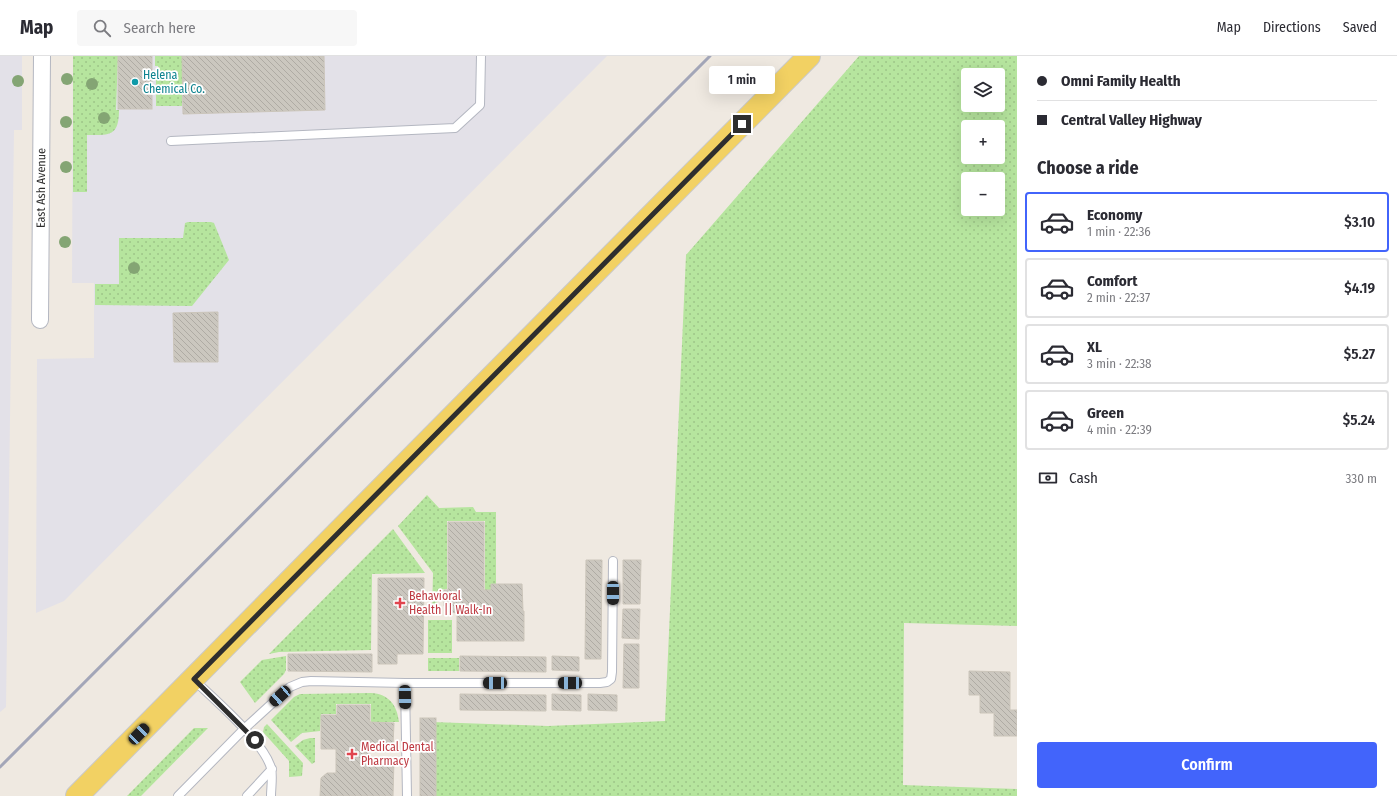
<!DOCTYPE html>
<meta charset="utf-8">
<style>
body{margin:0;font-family:"Fira Sans Condensed",sans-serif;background:#f7f7f7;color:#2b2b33;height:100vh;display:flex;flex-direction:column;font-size:15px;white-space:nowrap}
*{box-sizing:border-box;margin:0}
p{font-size:13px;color:#7c7c81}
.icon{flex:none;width:22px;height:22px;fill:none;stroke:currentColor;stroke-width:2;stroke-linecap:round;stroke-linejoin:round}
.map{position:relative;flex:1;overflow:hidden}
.panel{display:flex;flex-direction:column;background:#fff;width:380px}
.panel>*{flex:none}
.top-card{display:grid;align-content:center;height:88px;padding:0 20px;background:#fff}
.buttons{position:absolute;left:961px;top:12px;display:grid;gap:8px}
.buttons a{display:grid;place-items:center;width:44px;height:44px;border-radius:4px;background:#fff;box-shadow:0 4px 16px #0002;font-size:20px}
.end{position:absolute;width:18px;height:18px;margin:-9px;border:5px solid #2e2e2e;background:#fff;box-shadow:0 0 0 2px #fff}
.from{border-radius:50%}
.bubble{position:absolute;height:28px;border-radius:4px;background:#fff;box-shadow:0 4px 16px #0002;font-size:13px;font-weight:600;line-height:28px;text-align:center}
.car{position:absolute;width:12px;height:24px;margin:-12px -6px;border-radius:5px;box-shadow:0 0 3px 1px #0007;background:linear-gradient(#222 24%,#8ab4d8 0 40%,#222 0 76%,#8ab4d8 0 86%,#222 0)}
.top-card b{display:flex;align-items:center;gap:14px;height:38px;font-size:15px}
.top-card b+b{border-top:1px solid #e1e1e2}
.top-card i{width:10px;height:10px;background:#2b2b33}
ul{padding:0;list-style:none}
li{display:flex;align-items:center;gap:12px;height:60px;margin:0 8px 6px;padding:0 12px;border:2px solid #e1e1e2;border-radius:4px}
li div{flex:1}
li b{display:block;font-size:15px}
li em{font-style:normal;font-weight:600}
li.selected{border-color:#4264fb}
li>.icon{width:36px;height:36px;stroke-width:1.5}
h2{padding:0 20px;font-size:18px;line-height:48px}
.pay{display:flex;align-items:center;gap:10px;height:44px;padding:0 20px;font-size:15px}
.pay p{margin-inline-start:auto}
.cta{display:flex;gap:8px;margin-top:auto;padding:8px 20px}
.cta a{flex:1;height:46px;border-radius:4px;background:#4264fb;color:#fff;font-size:16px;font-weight:600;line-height:46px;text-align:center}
header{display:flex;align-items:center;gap:24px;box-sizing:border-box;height:56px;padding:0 20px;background:#fff;border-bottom:1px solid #e1e1e2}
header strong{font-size:19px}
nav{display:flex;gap:22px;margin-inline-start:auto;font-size:14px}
.search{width:280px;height:36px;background:#f7f7f7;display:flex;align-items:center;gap:10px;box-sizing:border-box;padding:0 14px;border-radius:4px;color:#7c7c81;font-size:15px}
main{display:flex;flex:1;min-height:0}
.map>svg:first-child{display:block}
.industrial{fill:#e3e1e8}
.grass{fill:url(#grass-dots);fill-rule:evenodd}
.building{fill:url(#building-back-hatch);stroke:#cbc5ba}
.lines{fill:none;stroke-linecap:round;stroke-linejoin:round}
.service-casing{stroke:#b4b7c1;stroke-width:10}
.minor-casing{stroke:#b4b7c1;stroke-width:18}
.primary-casing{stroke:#c9c9c9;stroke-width:24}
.service{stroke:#fff;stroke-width:8}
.minor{stroke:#fff;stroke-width:16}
.primary{stroke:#f2d163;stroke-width:22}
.rail{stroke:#a3a6b8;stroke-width:3}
.tree{fill:#84a574}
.route{stroke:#2e2e2e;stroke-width:5}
.culture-dot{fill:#0f9aa8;stroke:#fff;stroke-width:1.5}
.health-dot{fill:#e0444e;stroke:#fff;stroke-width:1.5}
.labels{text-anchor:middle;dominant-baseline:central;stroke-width:3.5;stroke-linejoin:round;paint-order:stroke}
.culture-label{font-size:12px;fill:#0d838f;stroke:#fff;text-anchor:start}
.street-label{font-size:12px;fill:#2e2e2e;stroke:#fff}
.health-label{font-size:12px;fill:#be3a42;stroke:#fff;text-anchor:start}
</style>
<header>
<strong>Map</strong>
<div class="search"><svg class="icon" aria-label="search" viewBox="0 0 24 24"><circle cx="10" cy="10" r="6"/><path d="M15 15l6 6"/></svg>Search here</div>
<nav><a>Map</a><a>Directions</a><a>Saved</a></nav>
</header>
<main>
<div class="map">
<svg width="1017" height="740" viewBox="0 0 1017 740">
<defs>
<pattern id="grass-dots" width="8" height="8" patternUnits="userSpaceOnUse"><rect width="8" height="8" fill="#b6e59e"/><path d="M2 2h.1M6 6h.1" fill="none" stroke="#9dc588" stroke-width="1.8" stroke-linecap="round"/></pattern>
<pattern id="building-back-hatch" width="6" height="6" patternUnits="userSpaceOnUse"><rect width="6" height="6" fill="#cbc7bf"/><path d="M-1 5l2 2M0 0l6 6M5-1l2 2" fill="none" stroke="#afaba4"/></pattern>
</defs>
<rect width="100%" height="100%" fill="#efe9e1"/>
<g class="industrial">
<path d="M0,0H22V74H14L6,651L0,656Z"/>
<path d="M73,0H607L64,545L36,557L37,303L94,302V227H72Z"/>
</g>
<g class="grass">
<path d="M73,0H118L116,54H119C119,81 109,79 87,79V136H73Z"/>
<path d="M155,0H183L182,50H156V23H159L158,10H155Z"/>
<path d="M859,0H1017V570L904,567L903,729L1017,733V740H432V666L548,670L665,665L686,199ZM968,19H998V49H968ZM968,71H998V101H968ZM968,123H998V153H968Z"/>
<path d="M188,166H211L214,167L229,204L192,250L95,249V228H119V182H183L185,167Z"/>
<path d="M427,439L439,452L473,451L476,456H496V534H485V465H447V533L438,534L437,558H432L433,517L398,470Z"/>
<path d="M393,473L425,517L372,518L371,594L279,596L269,598Z"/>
<rect x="428" y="564" width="24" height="33"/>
<path d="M286,600V614L284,618L255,647L240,626L262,604Z"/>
<rect x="428" y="602" width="31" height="13"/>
<path d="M371,637C389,638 397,649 399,666H371V648H336V658H321L320,675L302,677L291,686L271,664L294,641L300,638Z"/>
<path d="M267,668L303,707L302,720L289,721V705L263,676L264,671Z"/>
<path d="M194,672H208L141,740H127Z"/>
<path d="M310,682H315V706L312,708L295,690L303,684Z"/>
</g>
<g class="building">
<rect x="118" y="0" width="34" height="53"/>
<path d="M182,0H324L325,54L183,58Z"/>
<path d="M218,256V306H174L173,257Z"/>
<path d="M448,466H484V534H491V528H522L523,555H524V585H457V557L449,556L444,550V534H448Z"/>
<path d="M586,504H602L601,603H585Z"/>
<path d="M623,504H641L640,548H623Z"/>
<path d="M378,522H424L423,598H397V608H378Z"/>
<path d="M623,553H640L639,583L622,582Z"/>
<path d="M624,588H639V632H623Z"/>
<path d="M288,598H372V616L288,615Z"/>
<path d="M460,600L546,601V616L460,615Z"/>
<path d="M552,600L579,601V615L552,614Z"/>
<path d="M969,615L1010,616V654H1017V680H994V657H980V639H969Z"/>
<path d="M460,638L546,639V655L460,654Z"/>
<path d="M552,638L581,639V655L552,654Z"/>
<path d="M588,638L617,639V655L588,654Z"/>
<path d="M337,649H370V666L394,667L393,689H369V703H394L393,740H320L321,722L327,717H336V693H321V659H337Z"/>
<rect x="420" y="662" width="16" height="78"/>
</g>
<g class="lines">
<defs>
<g id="service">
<path d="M171,85L455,72L480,49L481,0"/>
<path d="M194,624C215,644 264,686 271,712C273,720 271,732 271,740"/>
<path d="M178,740L244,673L290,631L302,626L311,625L405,627"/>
<path d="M247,740L272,713"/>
<path d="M407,740L405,627H600L607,626L611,623L612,616L613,505"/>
</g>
<g id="minor">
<path id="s1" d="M40,264L42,0"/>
</g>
<path id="primary" d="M77,740L809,0"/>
</defs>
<use href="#service" class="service-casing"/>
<use href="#minor" class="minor-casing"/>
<use href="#primary" class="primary-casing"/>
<use href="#service" class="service"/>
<use href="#minor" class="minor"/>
<use href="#primary" class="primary"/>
<path class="rail" d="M0,711L710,0"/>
</g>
<g class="tree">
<circle cx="67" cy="23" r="6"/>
<circle cx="18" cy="25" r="6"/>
<circle cx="92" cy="28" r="6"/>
<circle cx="104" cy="62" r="6"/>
<circle cx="66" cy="66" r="6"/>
<circle cx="66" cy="111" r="6"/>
<circle cx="65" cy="186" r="6"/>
<circle cx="134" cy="212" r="6"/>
</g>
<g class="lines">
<path class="route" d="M255,684L194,623L742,68"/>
</g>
<circle class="culture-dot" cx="135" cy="26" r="4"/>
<g class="health-dot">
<path d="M398 541h4v4h4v4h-4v4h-4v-4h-4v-4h4z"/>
<path d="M350 692h4v4h4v4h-4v4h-4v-4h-4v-4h4z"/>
</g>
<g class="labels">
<g class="culture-label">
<text x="143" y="19">Helena<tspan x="143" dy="14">Chemical Co.</tspan></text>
</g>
<g class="street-label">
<text stroke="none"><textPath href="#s1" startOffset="132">East Ash Avenue</textPath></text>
</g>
<g class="health-label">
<text x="409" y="540">Behavioral<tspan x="409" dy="14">Health || Walk-In</tspan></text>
<text x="361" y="691">Medical Dental<tspan x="361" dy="14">Pharmacy</tspan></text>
</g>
</g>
</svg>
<div class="buttons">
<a><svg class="icon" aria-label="layers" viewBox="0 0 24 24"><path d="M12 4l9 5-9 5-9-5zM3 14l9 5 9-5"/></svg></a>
<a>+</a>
<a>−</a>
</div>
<i class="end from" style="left:255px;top:684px"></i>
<i class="end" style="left:742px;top:68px"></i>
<div class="bubble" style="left:709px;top:10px;width:66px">1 min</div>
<i class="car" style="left:613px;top:537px;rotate:180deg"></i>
<i class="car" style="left:495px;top:627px;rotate:270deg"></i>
<i class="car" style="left:570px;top:627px;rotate:270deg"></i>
<i class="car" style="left:280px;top:640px;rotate:228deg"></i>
<i class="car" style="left:405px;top:641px;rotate:179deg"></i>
<i class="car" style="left:139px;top:678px;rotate:45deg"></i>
</div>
<section class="panel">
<div class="top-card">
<b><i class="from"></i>Omni Family Health</b>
<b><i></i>Central Valley Highway</b>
</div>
<h2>Choose a ride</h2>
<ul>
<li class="selected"><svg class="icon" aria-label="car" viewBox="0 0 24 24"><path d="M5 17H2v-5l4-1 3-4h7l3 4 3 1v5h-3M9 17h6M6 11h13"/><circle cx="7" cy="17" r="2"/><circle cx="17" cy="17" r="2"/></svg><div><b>Economy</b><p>1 min · 22:36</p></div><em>$3.10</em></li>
<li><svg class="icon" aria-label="car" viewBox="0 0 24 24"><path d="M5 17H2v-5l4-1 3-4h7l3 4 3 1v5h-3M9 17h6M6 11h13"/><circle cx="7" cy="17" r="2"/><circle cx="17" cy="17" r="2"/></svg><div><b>Comfort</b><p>2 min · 22:37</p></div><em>$4.19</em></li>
<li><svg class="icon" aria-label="car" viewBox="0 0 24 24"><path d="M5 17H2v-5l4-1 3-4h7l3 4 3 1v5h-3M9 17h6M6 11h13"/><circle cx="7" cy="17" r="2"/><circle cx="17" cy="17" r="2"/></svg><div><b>XL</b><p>3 min · 22:38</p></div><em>$5.27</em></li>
<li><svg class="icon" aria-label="car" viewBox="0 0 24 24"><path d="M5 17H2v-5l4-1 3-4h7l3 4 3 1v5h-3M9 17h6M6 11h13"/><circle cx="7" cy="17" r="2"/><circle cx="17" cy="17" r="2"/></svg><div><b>Green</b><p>4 min · 22:39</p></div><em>$5.24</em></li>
</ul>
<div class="pay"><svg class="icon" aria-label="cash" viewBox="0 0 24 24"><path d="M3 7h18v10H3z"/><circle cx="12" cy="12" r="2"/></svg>Cash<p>330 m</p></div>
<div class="cta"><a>Confirm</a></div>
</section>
</main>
